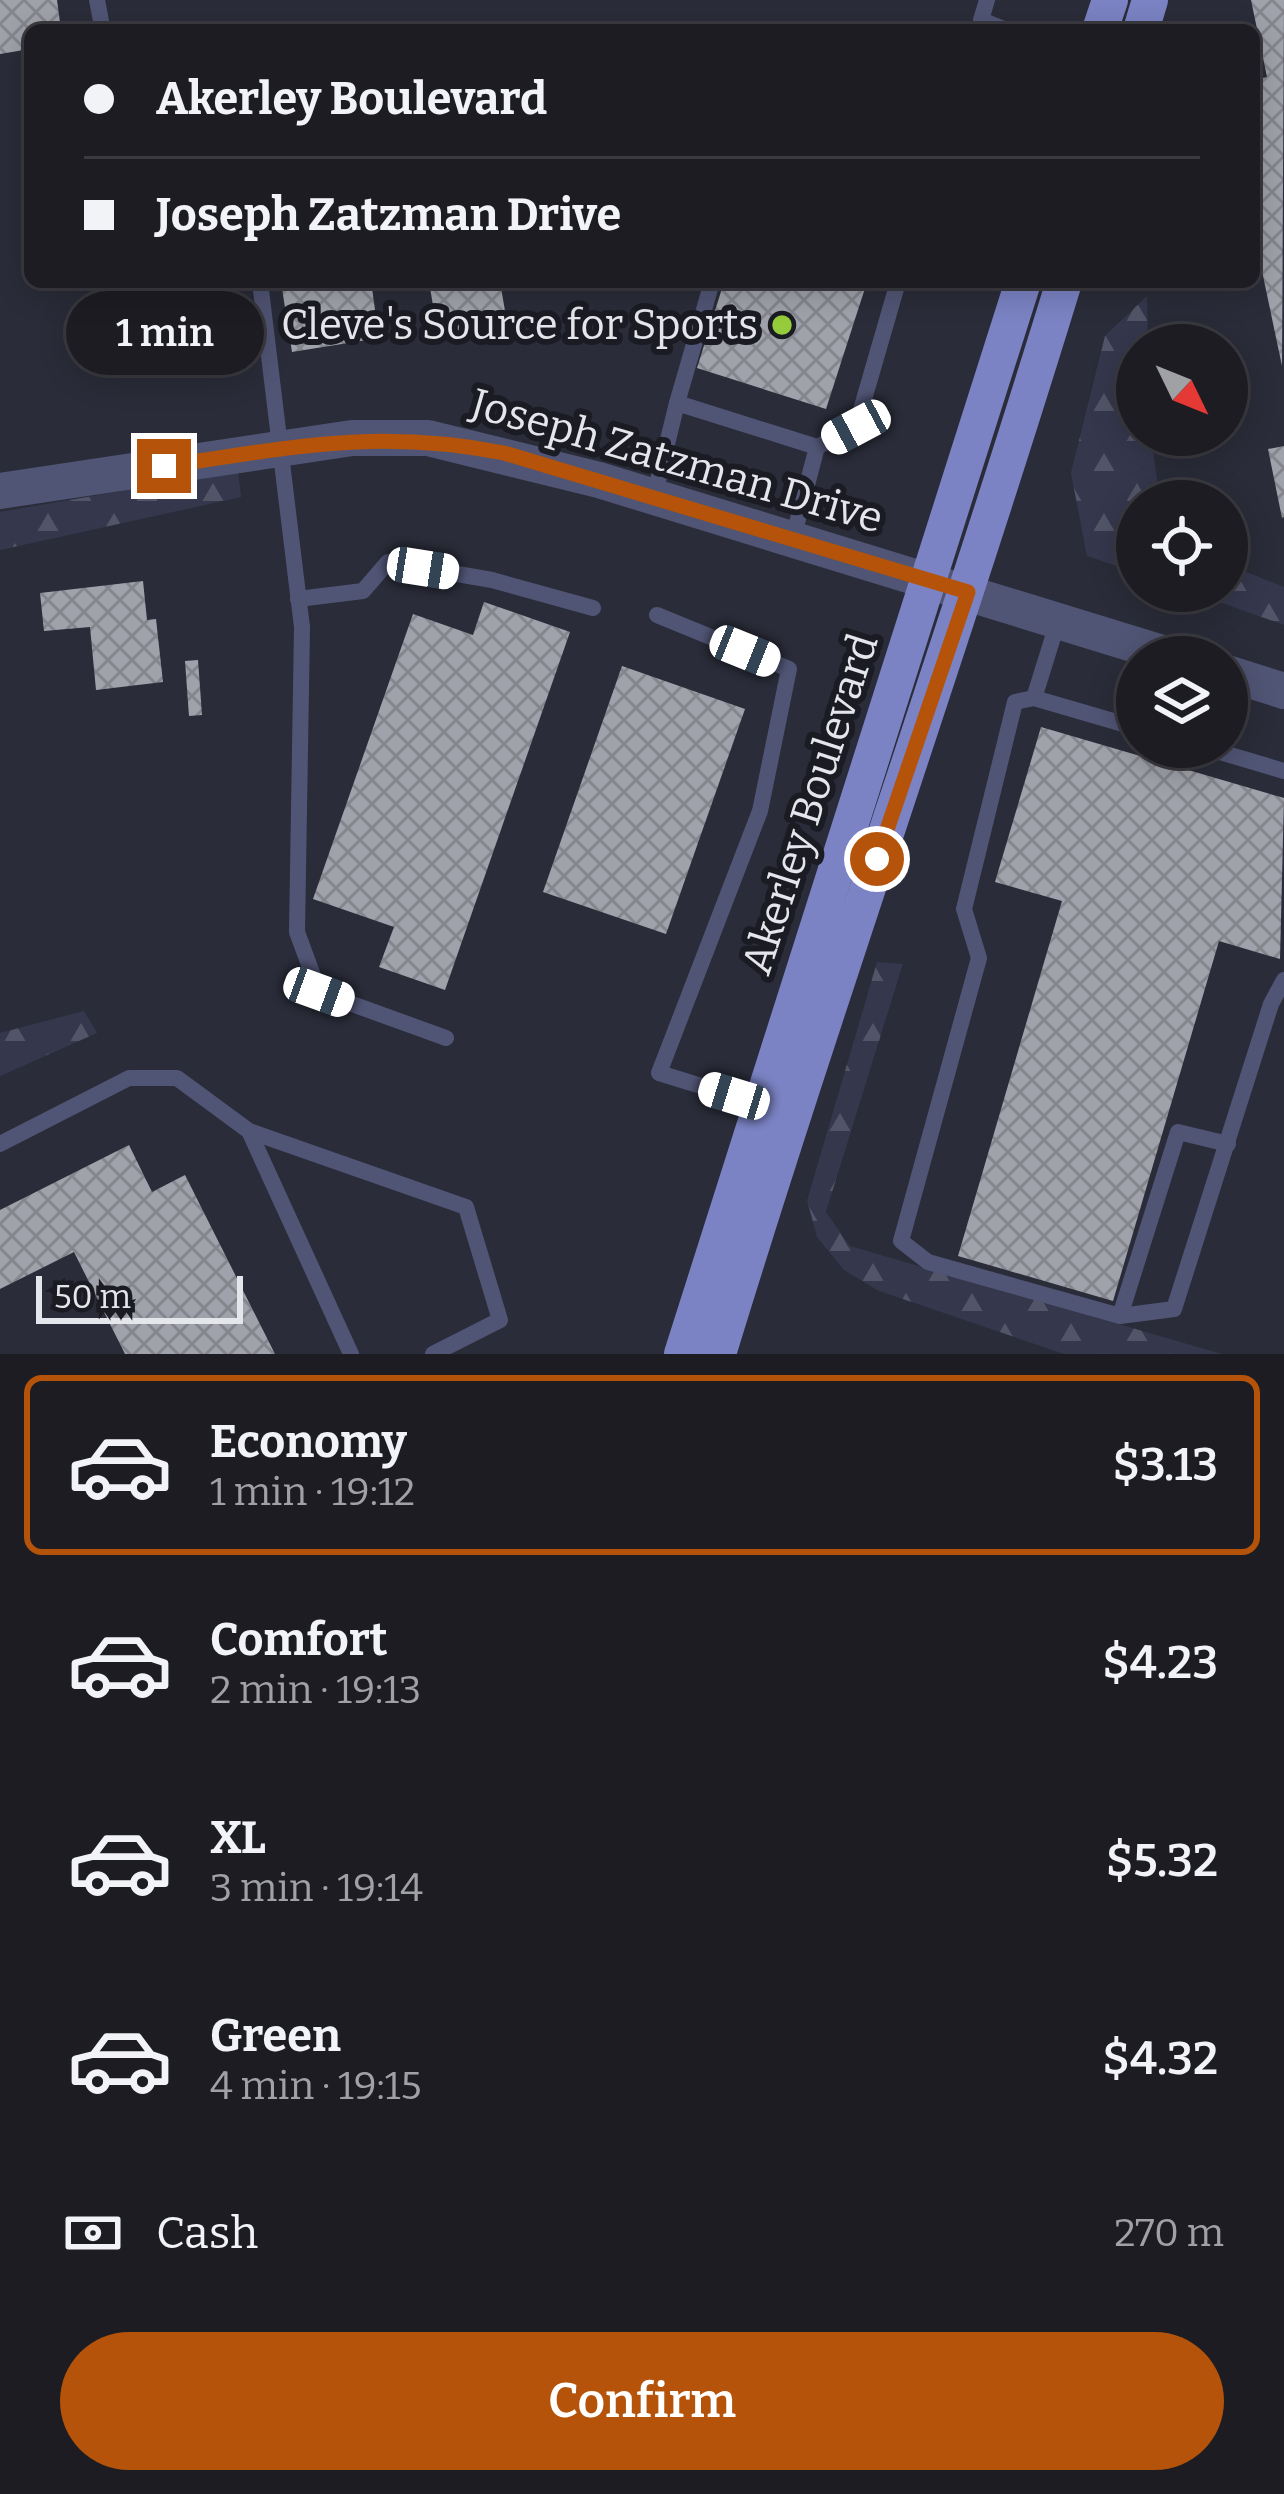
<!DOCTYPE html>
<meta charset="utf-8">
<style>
body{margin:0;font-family:Bitter,serif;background:#25252a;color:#f1f3f6;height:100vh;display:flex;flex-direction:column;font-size:45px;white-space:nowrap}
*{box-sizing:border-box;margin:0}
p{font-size:39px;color:#a0a1a5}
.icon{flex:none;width:66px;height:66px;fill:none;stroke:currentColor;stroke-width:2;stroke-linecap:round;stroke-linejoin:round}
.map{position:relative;height:1354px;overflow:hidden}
.side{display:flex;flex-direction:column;background:#1c1c22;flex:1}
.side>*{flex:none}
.guide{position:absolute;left:24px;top:24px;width:1236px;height:264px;border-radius:18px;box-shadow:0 6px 30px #0003,0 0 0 3px #3a3a40;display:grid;align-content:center;height:264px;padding:0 60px;background:#1c1c22}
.needle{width:78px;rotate:133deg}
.tools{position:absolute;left:1116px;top:324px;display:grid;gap:24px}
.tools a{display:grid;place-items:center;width:132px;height:132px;border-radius:50%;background:#1c1c22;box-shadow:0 6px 30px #0003,0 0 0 3px #3a3a40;font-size:60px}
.scale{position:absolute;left:36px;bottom:30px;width:207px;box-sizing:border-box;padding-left:12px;border:6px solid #e5e6eb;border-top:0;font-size:33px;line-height:42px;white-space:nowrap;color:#e5e6eb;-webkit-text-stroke:9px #1b1c23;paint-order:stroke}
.end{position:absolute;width:54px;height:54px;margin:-27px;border:15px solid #b45309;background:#fff;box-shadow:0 0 0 6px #fff}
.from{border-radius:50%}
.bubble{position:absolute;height:84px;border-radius:42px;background:#1c1c22;box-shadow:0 6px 30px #0003,0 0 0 3px #3a3a40;font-size:39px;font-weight:600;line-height:84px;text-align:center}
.car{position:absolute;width:36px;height:72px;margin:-36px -18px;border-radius:15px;box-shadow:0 0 9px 3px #0007;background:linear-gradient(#fff 24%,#345 0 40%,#fff 0 76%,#345 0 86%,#fff 0)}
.guide b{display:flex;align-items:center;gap:42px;height:114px;font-size:45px}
.guide b+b{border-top:3px solid #3a3a40}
.guide i{width:30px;height:30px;background:#f1f3f6}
ul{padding:21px 0 0;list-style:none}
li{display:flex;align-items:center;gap:36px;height:180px;margin:0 24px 18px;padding:0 36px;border:6px solid transparent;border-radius:18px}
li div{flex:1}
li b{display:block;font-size:45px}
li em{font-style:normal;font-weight:600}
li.on{border-color:#b45309}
li>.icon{width:108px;height:108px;stroke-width:1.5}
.pay{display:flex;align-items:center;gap:30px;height:132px;padding:0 60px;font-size:45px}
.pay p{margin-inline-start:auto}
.cta{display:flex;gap:24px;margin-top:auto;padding:24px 60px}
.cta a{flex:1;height:138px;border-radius:72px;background:#b45309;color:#fff;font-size:48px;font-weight:600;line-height:138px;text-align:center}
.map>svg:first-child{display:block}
.built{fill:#2a2c39;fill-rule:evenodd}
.forest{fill:url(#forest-firs)}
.building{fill:url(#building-cross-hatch)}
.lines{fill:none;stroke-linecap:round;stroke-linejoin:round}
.service{stroke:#515575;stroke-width:16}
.tertiary{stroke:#515575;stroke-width:36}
.primary{stroke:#7b83c4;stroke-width:36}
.route{stroke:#b45309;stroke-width:15}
.poi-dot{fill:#95cc3b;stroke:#1b1c23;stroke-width:4.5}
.labels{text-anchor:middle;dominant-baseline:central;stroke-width:12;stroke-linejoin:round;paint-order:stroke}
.poi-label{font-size:42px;fill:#e5e6eb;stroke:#1b1c23;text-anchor:end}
.street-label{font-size:42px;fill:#e5e6eb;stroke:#1b1c23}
</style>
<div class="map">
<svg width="1284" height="1354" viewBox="0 0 1284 1354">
<defs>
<pattern id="forest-firs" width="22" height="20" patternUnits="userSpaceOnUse" patternTransform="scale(3)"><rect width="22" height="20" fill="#35384d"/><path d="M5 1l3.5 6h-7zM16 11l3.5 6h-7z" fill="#525567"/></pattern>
<pattern id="building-cross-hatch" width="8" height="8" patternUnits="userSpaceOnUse" patternTransform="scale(3)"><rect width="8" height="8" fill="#a0a2ab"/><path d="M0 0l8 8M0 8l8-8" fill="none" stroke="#85868d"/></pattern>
</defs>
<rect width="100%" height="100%" fill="#25262d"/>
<path class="built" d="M0,0H1284V587L1227,564V501H1160L1151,435H1227V345H1148L1146,297L1087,556L1137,573V591H1188L1284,625V1354H1222L850,1246L826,1212L903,965L877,962L807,1199L879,1291L1064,1354H0ZM30,30H1254V282H30ZM1137,657H1227V747H1137Z"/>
<g class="forest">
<path d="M1147,296L1148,345H1137V435H1151L1160,501H1137V573L1087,556L1071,473L1105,336Z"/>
<path d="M238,471L241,497L0,550V512Z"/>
<path d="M1227,564L1284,587V625L1188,591H1227Z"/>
<path d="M877,962L903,964L826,1212L850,1246L1222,1354H1064L879,1291L844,1270L817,1237L807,1200Z"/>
<path d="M84,1011L97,1033L0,1076V1033Z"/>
</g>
<g class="building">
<path d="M0,0H57L61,30H30V49L0,54Z"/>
<path d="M1251,0H1284L1282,366L1254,233V80L1267,77Z"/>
<path d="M281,282H352L353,291L372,288L379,338L292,352Z"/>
<path d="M429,282H500L508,328L439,340Z"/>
<path d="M724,282H867L826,409L697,368Z"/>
<path d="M1284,446V517L1282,518L1268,449Z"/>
<path d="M143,581L147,620L156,619L163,682L96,690L90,627L44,631L40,593Z"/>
<path d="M484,602L570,632L445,990L379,967L394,927L313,899L413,614L473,635Z"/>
<path d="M198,660L202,715L189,716L185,661Z"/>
<path d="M622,666L745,709L666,934L543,892Z"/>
<path d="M1041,727L1284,798L1280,959L1219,941L1113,1301L958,1256L1062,901L995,882Z"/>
<path d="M129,1145L152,1192L185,1175L275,1354H125L74,1252L0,1289V1210Z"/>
</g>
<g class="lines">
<g class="service">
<path d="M97,0L101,21"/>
<path d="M987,0L981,20L1006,30"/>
<path d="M260,282L302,627L297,932L319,992L446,1038"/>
<path d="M677,403L712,282"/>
<path d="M654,497L677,403L817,447"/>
<path d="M793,538L817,447L856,427L898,282"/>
<path d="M298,599L363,591L388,562L492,580L593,608"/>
<path d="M657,615L789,669L760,811L659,1073L763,1105"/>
<path d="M1058,621L1034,698L1137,728"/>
<path d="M1034,698L1015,702L964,909L979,958L901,1241L928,1262L1120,1316L1174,1309L1271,1004L1284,980"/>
<path d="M1203,747L1284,771"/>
<path d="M249,1131L466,1207L500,1320L433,1354"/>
<path d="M0,1144L129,1078H177L249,1131L351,1354"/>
<path d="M1120,1316L1178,1132L1228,1144"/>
</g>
<g class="tertiary">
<path d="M0,491L352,438H428L599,480L1175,657"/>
<path d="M1227,673L1284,691"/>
</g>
<g class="primary">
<path d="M1100,30L1110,0"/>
<path d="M1141,30L1150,0"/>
<path d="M682,1354L1023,282"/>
<path d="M718,1354C828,995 954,641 1064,282"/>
</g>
</g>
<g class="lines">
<path class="route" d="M164,466C291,448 375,428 504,453L968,592L877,859"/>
</g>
<circle class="poi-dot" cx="782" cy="325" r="12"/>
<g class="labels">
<g class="poi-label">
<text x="758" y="325">Cleve's Source for Sports</text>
</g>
<g class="street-label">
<text transform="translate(677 461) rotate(16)">Joseph Zatzman Drive</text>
<text transform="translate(810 804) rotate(-72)">Akerley Boulevard</text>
</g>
</g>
</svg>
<div class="tools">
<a><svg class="needle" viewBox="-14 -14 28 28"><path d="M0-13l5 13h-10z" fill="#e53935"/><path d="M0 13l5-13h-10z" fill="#a0a1a5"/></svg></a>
<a><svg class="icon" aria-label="locate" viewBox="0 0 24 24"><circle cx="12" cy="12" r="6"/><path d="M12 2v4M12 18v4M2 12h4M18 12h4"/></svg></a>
<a><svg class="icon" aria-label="layers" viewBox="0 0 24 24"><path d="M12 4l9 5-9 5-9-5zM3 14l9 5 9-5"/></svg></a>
</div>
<div class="scale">50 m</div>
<i class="end from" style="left:877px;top:859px"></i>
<i class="end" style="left:164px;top:466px"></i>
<div class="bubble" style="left:66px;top:291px;width:198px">1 min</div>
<i class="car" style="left:856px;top:427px;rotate:242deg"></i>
<i class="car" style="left:423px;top:568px;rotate:99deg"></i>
<i class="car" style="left:745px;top:651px;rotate:112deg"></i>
<i class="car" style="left:319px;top:992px;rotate:110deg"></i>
<i class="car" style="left:734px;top:1096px;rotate:287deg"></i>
<div class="guide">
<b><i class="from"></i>Akerley Boulevard</b>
<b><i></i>Joseph Zatzman Drive</b>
</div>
</div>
<section class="side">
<ul>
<li class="on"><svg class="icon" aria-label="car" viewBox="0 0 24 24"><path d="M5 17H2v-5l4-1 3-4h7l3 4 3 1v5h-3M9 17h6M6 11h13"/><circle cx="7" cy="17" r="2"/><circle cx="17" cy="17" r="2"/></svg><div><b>Economy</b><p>1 min · 19:12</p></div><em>$3.13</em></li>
<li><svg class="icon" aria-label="car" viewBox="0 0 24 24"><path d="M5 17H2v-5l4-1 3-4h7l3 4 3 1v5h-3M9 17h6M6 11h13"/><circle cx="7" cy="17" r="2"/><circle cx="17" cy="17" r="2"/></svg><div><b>Comfort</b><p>2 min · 19:13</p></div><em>$4.23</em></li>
<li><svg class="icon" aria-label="car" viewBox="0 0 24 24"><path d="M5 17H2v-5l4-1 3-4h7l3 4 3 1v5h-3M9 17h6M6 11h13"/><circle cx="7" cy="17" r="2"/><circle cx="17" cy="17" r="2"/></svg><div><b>XL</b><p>3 min · 19:14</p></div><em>$5.32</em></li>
<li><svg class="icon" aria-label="car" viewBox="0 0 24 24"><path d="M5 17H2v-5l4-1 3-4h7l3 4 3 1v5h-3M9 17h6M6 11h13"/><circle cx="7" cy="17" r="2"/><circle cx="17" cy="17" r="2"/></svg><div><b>Green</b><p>4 min · 19:15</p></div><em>$4.32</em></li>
</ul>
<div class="pay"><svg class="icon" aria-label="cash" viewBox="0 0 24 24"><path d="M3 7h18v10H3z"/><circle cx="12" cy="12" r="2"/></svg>Cash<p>270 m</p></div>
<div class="cta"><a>Confirm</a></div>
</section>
